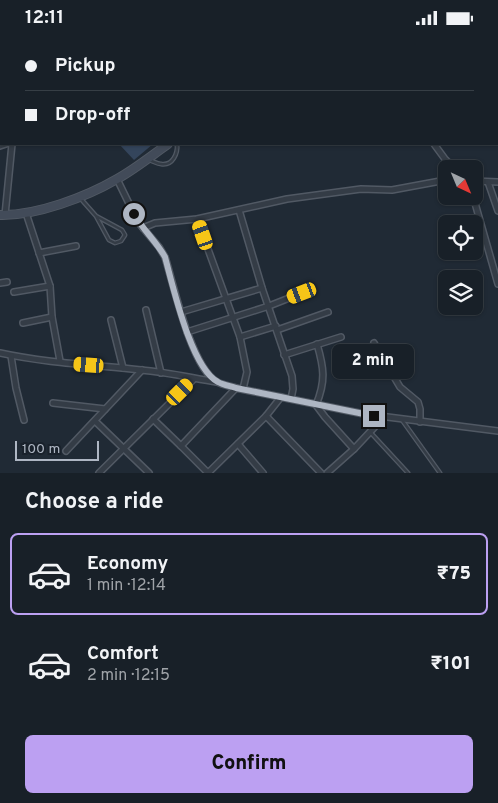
<!DOCTYPE html>
<meta charset="utf-8">
<style>
body{margin:0;font-family:Overpass,sans-serif;background:#212830;color:#f1f3f6;height:100vh;display:flex;flex-direction:column;font-size:19px;white-space:nowrap}
*{box-sizing:border-box;margin:0}
p{font-size:16px;color:#9fa3a8}
.icon{flex:none;width:28px;height:28px;fill:none;stroke:currentColor;stroke-width:2;stroke-linecap:round;stroke-linejoin:round}
.map{position:relative;height:438px;overflow:hidden}
.panel{display:flex;flex-direction:column;background:#182028;flex:1}
.panel>*{flex:none}
.hud{position:absolute;left:0px;top:0px;width:499px;height:110px;box-shadow:0 1px 4px #0004,0 0 0 1px #363e45;display:grid;align-content:center;height:110px;padding:0 25px;background:#182028}
.needle{width:32px;rotate:136deg}
.fabs{position:absolute;left:438px;top:125px;display:grid;gap:10px}
.fabs a{display:grid;place-items:center;width:45px;height:45px;border-radius:8px;background:#182028;box-shadow:0 1px 4px #0004,0 0 0 1px #363e45;font-size:25px}
.scale{position:absolute;left:15px;bottom:12px;width:84px;box-sizing:border-box;padding-left:5px;border:2px solid #aeb6c3;border-top:0;font-size:14px;line-height:18px;white-space:nowrap;color:#aeb6c3;-webkit-text-stroke:4px #19212b;paint-order:stroke}
.end{position:absolute;width:22px;height:22px;margin:-11px;border:6px solid #aeb6c3;background:#111;box-shadow:0 0 0 2px #111}
.from{border-radius:50%}
.bubble{position:absolute;height:35px;border-radius:8px;background:#182028;box-shadow:0 1px 4px #0004,0 0 0 1px #363e45;font-size:16px;font-weight:800;line-height:35px;text-align:center}
.car{position:absolute;width:15px;height:30px;margin:-15px -8px;border-radius:6px;box-shadow:0 0 4px 1px #0007;background:linear-gradient(#f5c518 24%,#345 0 40%,#f5c518 0 76%,#345 0 86%,#f5c518 0)}
.hud b{display:flex;align-items:center;gap:18px;height:48px;font-size:19px}
.hud b+b{border-top:1px solid #363e45}
.hud i{width:12px;height:12px;background:#f1f3f6}
ul{padding:0;list-style:none}
li{display:flex;align-items:center;gap:15px;height:82px;margin:0 10px 8px;padding:0 15px;border:2px solid transparent;border-radius:8px}
li div{flex:1}
li b{display:block;font-size:19px}
li em{font-style:normal;font-weight:800}
li.current{border-color:#bca0f2}
li>.icon{width:45px;height:45px;stroke-width:1.5}
h2{padding:0 25px;font-size:22px;line-height:60px}
.button{display:flex;gap:10px;margin-top:auto;padding:10px 25px}
.button a{flex:1;height:58px;border-radius:8px;background:#bca0f2;color:#111;font-size:20px;font-weight:800;line-height:58px;text-align:center}
.status{display:flex;justify-content:space-between;align-items:center;height:35px;padding:0 25px;background:#182028;direction:ltr}
.status svg{height:14px;fill:currentColor}
.map>svg:first-child{display:block}
.water{fill:#34455c}
.lines{fill:none;stroke-linecap:round;stroke-linejoin:round}
.lane-casing{stroke:#515964;stroke-width:5}
.street-casing{stroke:#515964;stroke-width:8}
.secondary-casing{stroke:#515964;stroke-width:10}
.lane{stroke:#343c46;stroke-width:2.5}
.street{stroke:#343c46;stroke-width:5}
.secondary{stroke:#424b59;stroke-width:8}
.route{stroke:#aeb6c3;stroke-width:6}
</style>
<div class="status"><b>12:11</b><svg viewBox="0 0 49 12"><path d="M0 12V9h3v3zM5 12V6h3v6zM10 12V3h3v9zM15 12V0h3v12zM26 1h20v11H26zM47 4h2v5h-2z"/></svg></div>
<div class="map">
<svg width="498" height="438" viewBox="0 0 498 438">
<rect width="100%" height="100%" fill="#202a35"/>
<path class="water" d="M119,109H153L134,125Z"/>
<g class="lines">
<defs>
<g id="lane">
<path d="M149,125C153,126 157,129 161,129C173,131 178,118 177,109"/>
<path d="M81,164L96,181L109,205L115,208L121,206L125,200L122,195L96,181"/>
<path d="M402,385L440,438"/>
<path d="M371,398L408,438"/>
</g>
<g id="street">
<path d="M61,0L71,1"/>
<path d="M115,0V1"/>
<path d="M391,0V1"/>
<path d="M21,1V0"/>
<path d="M0,17H1"/>
<path d="M0,39H1"/>
<path d="M0,61H1"/>
<path d="M0,83H1"/>
<path d="M434,109L445,124L455,134"/>
<path d="M0,111L6,109"/>
<path d="M117,144L138,187L159,212L165,222C174,251 191,332 217,347C223,350 230,351 236,353L364,379L498,396"/>
<path d="M474,146L498,147"/>
<path d="M488,147L498,176"/>
<path d="M473,161L498,249"/>
<path d="M239,175L262,253L292,341L293,354L291,364"/>
<path d="M26,178L50,251L52,282L60,326"/>
<path d="M5,180L12,109"/>
<path d="M197,184L240,302L247,337L243,354"/>
<path d="M143,193L155,188L197,184L287,164L361,154L392,155L446,145"/>
<path d="M39,218L76,211"/>
<path d="M0,248L7,247"/>
<path d="M14,257L50,251"/>
<path d="M146,275L161,338"/>
<path d="M181,277L262,253"/>
<path d="M111,285L123,333"/>
<path d="M23,288L52,282"/>
<path d="M277,295L328,277"/>
<path d="M187,297L269,271L302,258"/>
<path d="M240,302L276,291"/>
<path d="M374,308L400,352L418,367L420,374V387"/>
<path d="M317,309C324,333 326,346 316,370L325,382L354,414"/>
<path d="M0,318C46,328 94,330 141,335C166,337 192,343 217,347"/>
<path d="M284,320L341,302"/>
<path d="M11,321L16,353L24,385"/>
<path d="M53,368L105,374"/>
<path d="M266,381L321,438"/>
<path d="M153,384L181,411"/>
<path d="M95,386L149,438"/>
<path d="M238,409L263,438"/>
<path d="M66,416L142,335"/>
<path d="M99,438L194,344"/>
<path d="M208,438L181,411L236,353"/>
<path d="M208,438L266,381L281,362"/>
<path d="M327,438L354,414L384,382"/>
</g>
<g id="secondary">
<path d="M313,1L314,0"/>
<path d="M0,180C36,181 86,162 117,144C135,134 151,121 168,109"/>
</g>
</defs>
<use href="#lane" class="lane-casing"/>
<use href="#street" class="street-casing"/>
<use href="#secondary" class="secondary-casing"/>
<use href="#lane" class="lane"/>
<use href="#street" class="street"/>
<use href="#secondary" class="secondary"/>
</g>
<g class="lines">
<path class="route" d="M134,179C143,195 156,206 165,222C173,251 191,333 218,347C223,350 230,351 236,353L374,381"/>
</g>
</svg>
<div class="fabs">
<a><svg class="needle" viewBox="-14 -14 28 28"><path d="M0-13l5 13h-10z" fill="#e53935"/><path d="M0 13l5-13h-10z" fill="#9fa3a8"/></svg></a>
<a><svg class="icon" aria-label="locate" viewBox="0 0 24 24"><circle cx="12" cy="12" r="6"/><path d="M12 2v4M12 18v4M2 12h4M18 12h4"/></svg></a>
<a><svg class="icon" aria-label="layers" viewBox="0 0 24 24"><path d="M12 4l9 5-9 5-9-5zM3 14l9 5 9-5"/></svg></a>
</div>
<div class="scale">100 m</div>
<i class="end from" style="left:134px;top:179px"></i>
<i class="end" style="left:374px;top:381px"></i>
<div class="bubble" style="left:332px;top:309px;width:82px">2 min</div>
<i class="car" style="left:203px;top:200px;rotate:341deg"></i>
<i class="car" style="left:302px;top:258px;rotate:249deg"></i>
<i class="car" style="left:89px;top:330px;rotate:274deg"></i>
<i class="car" style="left:180px;top:357px;rotate:45deg"></i>
<div class="hud">
<b><i class="from"></i>Pickup</b>
<b><i></i>Drop-off</b>
</div>
</div>
<section class="panel">
<h2>Choose a ride</h2>
<ul>
<li class="current"><svg class="icon" aria-label="car" viewBox="0 0 24 24"><path d="M5 17H2v-5l4-1 3-4h7l3 4 3 1v5h-3M9 17h6M6 11h13"/><circle cx="7" cy="17" r="2"/><circle cx="17" cy="17" r="2"/></svg><div><b>Economy</b><p>1 min · 12:14</p></div><em>₹75</em></li>
<li><svg class="icon" aria-label="car" viewBox="0 0 24 24"><path d="M5 17H2v-5l4-1 3-4h7l3 4 3 1v5h-3M9 17h6M6 11h13"/><circle cx="7" cy="17" r="2"/><circle cx="17" cy="17" r="2"/></svg><div><b>Comfort</b><p>2 min · 12:15</p></div><em>₹101</em></li>
</ul>
<div class="button"><a>Confirm</a></div>
</section>
